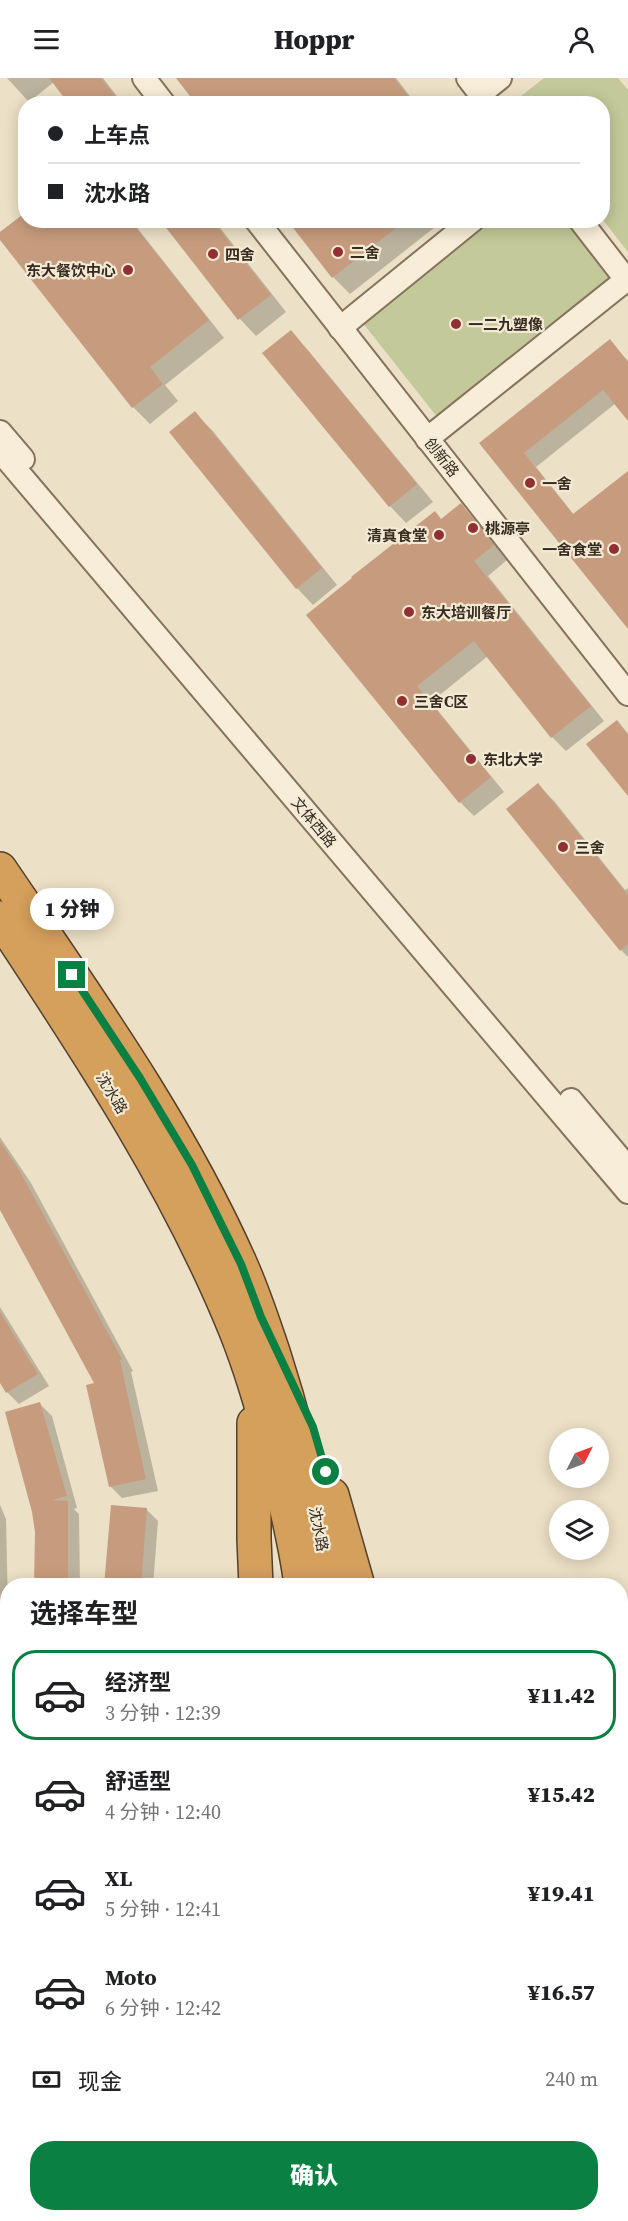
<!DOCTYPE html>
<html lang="zh">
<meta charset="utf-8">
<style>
body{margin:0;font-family:"Source Serif 4","Noto Sans SC",serif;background:#f6f6f6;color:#202124;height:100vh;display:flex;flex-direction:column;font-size:22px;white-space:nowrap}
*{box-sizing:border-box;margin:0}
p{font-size:20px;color:#757577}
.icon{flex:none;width:33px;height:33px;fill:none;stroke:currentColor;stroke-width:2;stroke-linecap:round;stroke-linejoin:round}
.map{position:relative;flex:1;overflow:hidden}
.sheet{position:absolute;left:0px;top:1500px;width:628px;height:644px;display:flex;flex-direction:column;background:#fff;border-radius:24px 24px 0 0;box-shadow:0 3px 15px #0003}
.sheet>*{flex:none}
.banner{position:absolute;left:18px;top:18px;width:592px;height:132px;border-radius:24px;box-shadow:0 3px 15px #0003;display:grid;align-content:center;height:132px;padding:0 30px;background:#fff}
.needle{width:39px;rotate:48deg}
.controls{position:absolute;left:549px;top:1350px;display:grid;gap:12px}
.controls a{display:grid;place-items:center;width:60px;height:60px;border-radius:50%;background:#fff;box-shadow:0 3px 15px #0003;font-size:30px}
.end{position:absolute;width:27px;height:27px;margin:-14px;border:8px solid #0b8043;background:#fff;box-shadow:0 0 0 3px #fff}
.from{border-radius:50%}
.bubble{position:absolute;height:42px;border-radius:21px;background:#fff;box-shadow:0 3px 15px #0003;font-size:20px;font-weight:800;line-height:42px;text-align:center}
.banner b{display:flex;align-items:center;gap:21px;height:57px;font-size:22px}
.banner b+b{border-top:2px solid #e0e0e0}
.banner i{width:15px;height:15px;background:#202124}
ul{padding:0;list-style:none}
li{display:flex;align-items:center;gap:18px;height:90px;margin:0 12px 9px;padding:0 18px;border:3px solid transparent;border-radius:24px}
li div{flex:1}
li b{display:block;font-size:22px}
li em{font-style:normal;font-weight:800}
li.on{border-color:#0b8043}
li>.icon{width:54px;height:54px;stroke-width:1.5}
h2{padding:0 30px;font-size:27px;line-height:72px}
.pay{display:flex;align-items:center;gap:15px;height:66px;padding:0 30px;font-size:22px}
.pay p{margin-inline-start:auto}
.cta{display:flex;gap:12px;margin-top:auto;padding:12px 30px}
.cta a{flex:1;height:69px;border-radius:24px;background:#0b8043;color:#fff;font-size:24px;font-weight:800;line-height:69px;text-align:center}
header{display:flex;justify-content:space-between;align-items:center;height:78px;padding:0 30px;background:#fff;font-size:27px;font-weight:800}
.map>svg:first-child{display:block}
.green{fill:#c4c99a}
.shadow{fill:#0003}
.building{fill:#c79c7e}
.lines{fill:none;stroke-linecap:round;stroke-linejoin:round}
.minor-casing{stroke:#86725d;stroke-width:26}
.major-casing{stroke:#544130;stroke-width:32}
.highway-casing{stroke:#544130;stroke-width:36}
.minor{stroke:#f7edd8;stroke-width:22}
.major{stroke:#ecd4a0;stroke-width:28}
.highway{stroke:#d59f5c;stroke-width:33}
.route{stroke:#0b8043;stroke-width:8}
.poi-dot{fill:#913032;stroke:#f3ead5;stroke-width:2}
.labels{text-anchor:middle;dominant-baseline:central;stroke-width:4.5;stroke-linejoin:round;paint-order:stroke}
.poi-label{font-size:15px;font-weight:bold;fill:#372b1f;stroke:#f3ead5;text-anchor:start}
.street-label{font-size:15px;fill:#372b1f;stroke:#f3ead5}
</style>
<header><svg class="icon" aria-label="menu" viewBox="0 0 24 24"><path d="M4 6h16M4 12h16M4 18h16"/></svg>Hoppr<svg class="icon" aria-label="person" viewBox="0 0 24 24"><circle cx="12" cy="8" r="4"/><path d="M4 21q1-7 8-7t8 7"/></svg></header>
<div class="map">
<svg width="628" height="2143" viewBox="0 0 628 2143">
<rect width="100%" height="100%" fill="#ece0c6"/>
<g class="green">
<path d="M544,0H618L628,12V174L603,142V26L512,25Z"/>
<path d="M490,143H572L617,199L438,340L362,244Z"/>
</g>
<g class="shadow">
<path d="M7,0H103L123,26H70L54,4L29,24Z"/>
<path d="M178,0H396L416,26H198Z"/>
<path d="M26,142H131L224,260L165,307L178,323L150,346L133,329L0,160V156Z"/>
<path d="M162,142H214L286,234L256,258L240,241Z"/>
<path d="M289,142H333L337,148L344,142H444L350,216L333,199Z"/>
<path d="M290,254L307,271L433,424L406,445L390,428Z"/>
<path d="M610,263L628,283V341L616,325L536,389L574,437L628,395V549L482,365Z"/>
<path d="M195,335L212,352L337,507L313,527L297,510Z"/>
<path d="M461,427L475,442L507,482L488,498L604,643L566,673L552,659L488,578L431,624L504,714L474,738L460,724L308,537Z"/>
<path d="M538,707L555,724L625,812L628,810V879L621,872Z"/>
<path d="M0,1059L31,1105L133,1293L131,1294L158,1413L122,1420L110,1408L96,1307L0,1129Z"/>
<path d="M0,1229L49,1308L19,1326L7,1314L0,1302Z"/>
<path d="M40,1326L52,1338L77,1430L74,1431L79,1436L80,1508H36Z"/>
<path d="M0,1427L6,1441L8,1530H0Z"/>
<path d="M146,1431L158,1443L153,1508H106Z"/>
<path d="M8,1935V2028L0,2021V1942Z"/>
</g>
<g class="building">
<path d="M49,0H101L121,26H69Z"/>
<path d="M176,0H394L414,26H354L348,18L338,26H196Z"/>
<path d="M26,134V142H130L209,242L150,289L163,306L132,330L0,162V154Z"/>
<path d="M160,142H212L271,217L238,242Z"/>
<path d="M287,142H331L335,148L342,142H406L332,200Z"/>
<path d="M291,252L417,406L389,429L262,275Z"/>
<path d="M610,261L628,284V343L603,312L524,375L573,436L628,393V551L479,365Z"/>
<path d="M195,333L322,490L296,511L169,354Z"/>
<path d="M461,425L494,467L474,483L591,628L551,660L474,563L417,608L491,699L459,725L306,537L352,500L351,499L435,433L441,441Z"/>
<path d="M617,642L628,656V718L586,666Z"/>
<path d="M538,705L628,817V866L620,873L506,731Z"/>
<path d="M0,1063L19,1092L122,1281L120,1282L146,1401L109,1409L86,1307L94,1305L0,1132Z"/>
<path d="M0,1234L38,1296L6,1315L0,1305Z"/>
<path d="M40,1324L67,1418L52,1422L68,1423V1508H34L35,1454L32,1434L5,1334Z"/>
<path d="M111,1427L147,1430L141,1508H104Z"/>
</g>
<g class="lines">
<defs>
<g id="minor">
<path d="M144,0L164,26"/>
<path d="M468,0L488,26"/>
<path d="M480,16L500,0"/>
<path d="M256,142L628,616"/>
<path d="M580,142L628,204"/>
<path d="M340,250L473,142"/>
<path d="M0,354L23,381"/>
<path d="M427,361L626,202"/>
<path d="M0,373L628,1114"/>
<path d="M571,1022L628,1090"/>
<path d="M0,2060L8,2068"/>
<path d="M65,2136L67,2143"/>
<path d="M576,2136L581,2143"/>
<path d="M128,2143L132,2136"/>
</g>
<g id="major">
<path d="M0,1769L8,1770"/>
<path d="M0,1798L8,1799"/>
<path d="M621,1875L628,1876"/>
</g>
<g id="highway">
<path d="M0,791C86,918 177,1044 240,1185C253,1214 263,1244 273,1274C298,1351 316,1428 329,1508"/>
<path d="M0,840C87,972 176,1105 236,1253C257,1306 273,1367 285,1423C291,1451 298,1479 301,1508"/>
<path d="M254,1345V1461L256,1508"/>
<path d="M332,1417L358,1508"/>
<path d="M176,2143L178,2136"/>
<path d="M236,2143L238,2136"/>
<path d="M272,2143L274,2136"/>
<path d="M311,2143L314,2136"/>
</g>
</defs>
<use href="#minor" class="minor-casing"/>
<use href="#major" class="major-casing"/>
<use href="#highway" class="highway-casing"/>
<use href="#minor" class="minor"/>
<use href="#major" class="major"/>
<use href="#highway" class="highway"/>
</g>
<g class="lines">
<path class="route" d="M72,897L140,1000L192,1087L241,1186L261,1239L313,1349L326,1394"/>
</g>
<g class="poi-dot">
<circle cx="338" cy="174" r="6"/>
<circle cx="213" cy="176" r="6"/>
<circle cx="128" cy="192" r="6"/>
<circle cx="456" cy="246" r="6"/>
<circle cx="530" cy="405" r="6"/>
<circle cx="473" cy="450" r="6"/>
<circle cx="439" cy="457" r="6"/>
<circle cx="614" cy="471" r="6"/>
<circle cx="409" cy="534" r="6"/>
<circle cx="402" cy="623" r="6"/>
<circle cx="471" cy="681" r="6"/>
<circle cx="563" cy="769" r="6"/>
</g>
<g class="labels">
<g class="poi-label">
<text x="350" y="174">二舍</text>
<text x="225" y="176">四舍</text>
<text x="116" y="192" text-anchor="end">东大餐饮中心</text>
<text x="468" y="246">一二九塑像</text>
<text x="542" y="405">一舍</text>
<text x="485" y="450">桃源亭</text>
<text x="427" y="457" text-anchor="end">清真食堂</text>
<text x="602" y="471" text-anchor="end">一舍食堂</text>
<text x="421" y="534">东大培训餐厅</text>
<text x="414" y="623">三舍C区</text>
<text x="483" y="681">东北大学</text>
<text x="575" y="769">三舍</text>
</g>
<g class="street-label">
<text transform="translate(442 379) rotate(52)">创新路</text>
<text transform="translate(314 744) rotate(50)">文体西路</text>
<text transform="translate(112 1015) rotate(59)">沈水路</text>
<text transform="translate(319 1451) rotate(79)">沈水路</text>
</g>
</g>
</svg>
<div class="controls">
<a><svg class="needle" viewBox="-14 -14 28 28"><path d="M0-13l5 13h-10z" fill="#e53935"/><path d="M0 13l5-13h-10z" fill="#757577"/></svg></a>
<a><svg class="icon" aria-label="layers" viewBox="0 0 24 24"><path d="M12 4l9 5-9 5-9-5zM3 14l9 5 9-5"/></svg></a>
</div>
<i class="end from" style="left:326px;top:1394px"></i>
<i class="end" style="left:72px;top:897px"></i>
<div class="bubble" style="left:30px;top:810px;width:84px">1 分钟</div>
<div class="banner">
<b><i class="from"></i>上车点</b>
<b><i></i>沈水路</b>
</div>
<section class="sheet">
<h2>选择车型</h2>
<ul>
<li class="on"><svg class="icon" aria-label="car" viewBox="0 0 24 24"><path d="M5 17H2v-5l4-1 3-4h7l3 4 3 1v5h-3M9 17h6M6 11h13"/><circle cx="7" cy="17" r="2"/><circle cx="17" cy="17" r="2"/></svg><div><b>经济型</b><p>3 分钟 · 12:39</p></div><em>¥11.42</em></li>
<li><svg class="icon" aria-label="car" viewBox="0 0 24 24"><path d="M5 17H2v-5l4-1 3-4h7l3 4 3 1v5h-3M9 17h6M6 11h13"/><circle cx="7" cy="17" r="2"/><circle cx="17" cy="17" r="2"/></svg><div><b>舒适型</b><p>4 分钟 · 12:40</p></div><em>¥15.42</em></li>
<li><svg class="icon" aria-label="car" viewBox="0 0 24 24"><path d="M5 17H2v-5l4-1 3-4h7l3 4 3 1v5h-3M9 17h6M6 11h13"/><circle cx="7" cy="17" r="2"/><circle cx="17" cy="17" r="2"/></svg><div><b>XL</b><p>5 分钟 · 12:41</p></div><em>¥19.41</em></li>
<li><svg class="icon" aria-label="car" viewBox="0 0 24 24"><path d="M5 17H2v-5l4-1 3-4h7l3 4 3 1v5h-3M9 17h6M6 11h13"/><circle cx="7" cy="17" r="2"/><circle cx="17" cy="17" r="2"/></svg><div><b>Moto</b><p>6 分钟 · 12:42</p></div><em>¥16.57</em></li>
</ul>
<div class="pay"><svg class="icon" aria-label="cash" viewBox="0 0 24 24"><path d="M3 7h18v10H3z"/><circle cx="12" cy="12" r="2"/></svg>现金<p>240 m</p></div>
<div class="cta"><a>确认</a></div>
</section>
</div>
